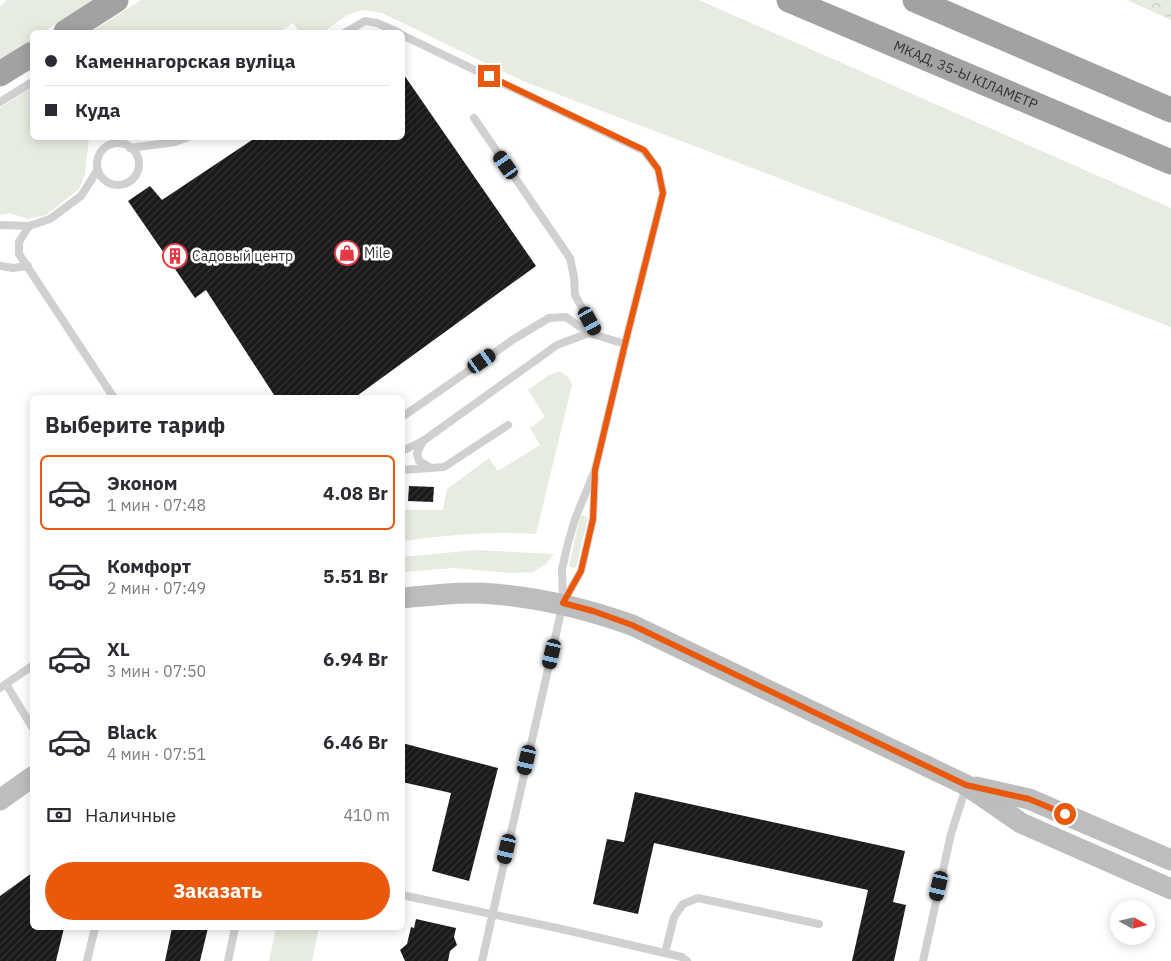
<!DOCTYPE html>
<html lang="ru">
<meta charset="utf-8">
<style>
body{margin:0;font-family:"IBM Plex Sans",sans-serif;background:#f2f2f3;color:#2b2b33;height:100vh;display:flex;flex-direction:column;font-size:19px;white-space:nowrap}
*{box-sizing:border-box;margin:0}
p{font-size:16px;color:#7c7c81}
.icon{flex:none;width:28px;height:28px;fill:none;stroke:currentColor;stroke-width:2;stroke-linecap:round;stroke-linejoin:round}
.map{position:relative;flex:1;overflow:hidden}
.sheet{position:absolute;left:30px;top:395px;width:375px;height:535px;display:flex;flex-direction:column;background:#fff;border-radius:8px;box-shadow:0 2px 12px #0003}
.sheet>*{flex:none}
.top-card{position:absolute;left:30px;top:30px;width:375px;height:110px;border-radius:8px;box-shadow:0 2px 12px #0003;display:grid;align-content:center;height:110px;padding:0 15px;background:#fff}
.needle{width:32px;rotate:98deg}
.fabs{position:absolute;left:1110px;top:900px;display:grid;gap:10px}
.fabs a{display:grid;place-items:center;width:45px;height:45px;border-radius:50%;background:#fff;box-shadow:0 2px 12px #0003;font-size:25px}
.end{position:absolute;width:22px;height:22px;margin:-11px;border:6px solid #ea580c;background:#fff;box-shadow:0 0 0 2px #fff}
.from{border-radius:50%}
.car{position:absolute;width:15px;height:30px;margin:-15px -8px;border-radius:6px;box-shadow:0 0 4px 1px #0007;background:linear-gradient(#222 24%,#8ab4d8 0 40%,#222 0 76%,#8ab4d8 0 86%,#222 0)}
.top-card b{display:flex;align-items:center;gap:18px;height:48px;font-size:19px}
.top-card b+b{border-top:1px solid #e1e1e2}
.top-card i{width:12px;height:12px;background:#2b2b33}
ul{padding:0;list-style:none}
li{display:flex;align-items:center;gap:15px;height:75px;margin:0 10px 8px;padding:0 5px;border:2px solid transparent;border-radius:8px}
li div{flex:1}
li b{display:block;font-size:19px}
li em{font-style:normal;font-weight:700}
li.current{border-color:#ea580c}
li>.icon{width:45px;height:45px;stroke-width:1.5}
h2{padding:0 15px;font-size:22px;line-height:60px}
.pay{display:flex;align-items:center;gap:12px;height:55px;padding:0 15px;font-size:19px}
.pay p{margin-inline-start:auto}
.button{display:flex;gap:10px;margin-top:auto;padding:10px 15px}
.button a{flex:1;height:58px;border-radius:30px;background:#ea580c;color:#fff;font-size:20px;font-weight:700;line-height:58px;text-align:center}
.map>svg:first-child{display:block}
.green{fill:#e6ecdf}
.forest{fill:url(#forest-crowns)}
.building{fill:url(#building-hatch)}
.lines{fill:none;stroke-linecap:round;stroke-linejoin:round}
.service{stroke:#d0d0d0;stroke-width:8}
.secondary{stroke:#bdbdbd;stroke-width:21}
.trunk{stroke:#a2a2a2;stroke-width:25}
.route{stroke:#ea580c;stroke-width:6}
.labels{text-anchor:middle;dominant-baseline:central;stroke-width:5;stroke-linejoin:round;paint-order:stroke}
.street-label{font-size:14px;fill:#333;stroke:#fff}
.poi-label{font-size:14px;fill:#333;stroke:#fff;text-anchor:start}
</style>
<div class="map">
<svg width="1171" height="961" viewBox="0 0 1171 961">
<defs>
<pattern id="forest-crowns" width="20" height="18" patternUnits="userSpaceOnUse" patternTransform="scale(1.25)"><rect width="20" height="18" fill="#e6ecdf"/><path d="M2 6a3 3 0 1 1 6 0M12 15a3 3 0 1 1 6 0" fill="none" stroke="#c6cbc0"/></pattern>
<pattern id="building-hatch" width="6" height="6" patternUnits="userSpaceOnUse" patternTransform="scale(1.25)"><rect width="6" height="6" fill="#1a1a1a"/><path d="M-1 1l2-2M0 6l6-6M5 7l2-2" fill="none" stroke="#333"/></pattern>
</defs>
<rect width="100%" height="100%" fill="#fff"/>
<g class="green">
<path d="M7,0H95L43,32H32V39L0,60V7Z"/>
<path d="M141,0H699L1171,208V327L523,81L382,13L362,10L349,14L323,32H300L293,23L279,32H91Z"/>
<path d="M32,87V138H89L85,174L79,189L46,215L28,219L10,213L0,215V108Z"/>
<path d="M560,371L569,378L572,385L536,534C491,531 447,535 403,541V510H443L447,489L489,458L498,471L540,445L530,428L545,417L528,390L549,375Z"/>
<path d="M583,515L588,518L576,567L573,568L569,566L580,516Z"/>
<path d="M475,550L554,554L546,564L533,572L510,573L453,568L403,572V557Z"/>
<path d="M276,928H319L312,961H269Z"/>
</g>
<path class="forest" d="M1127,0H1171V20Z"/>
<g class="building">
<path d="M402,72L536,266L354,398H276L206,290L195,298L128,201L150,186L162,200L255,138H402Z"/>
<path d="M409,486L434,487L433,502L408,501Z"/>
<path d="M402,743L498,768L469,881L432,871L451,793L402,782Z"/>
<path d="M635,792L905,851L893,902L906,905L894,961H852L868,890L654,843L638,914L593,904L607,839L624,842Z"/>
<path d="M32,873V928H64L56,961H0V896Z"/>
<path d="M416,919L456,928L454,937L457,945L450,951L448,961H405L400,950L407,944L411,927L414,928Z"/>
<path d="M172,928H208L200,961H165Z"/>
</g>
<g class="lines">
<g class="service">
<path d="M346,32L365,21L377,23L398,32"/>
<path d="M402,35L644,151L658,169L663,193L625,344L595,470L575,519L568,543L562,569L563,603L482,961"/>
<path d="M0,102L32,82"/>
<path d="M474,118L570,258L574,277L575,295L597,335"/>
<circle cx="118" cy="164" r="21"/>
<path d="M130,148L175,142L186,138"/>
<path d="M97,171L81,196L50,219L29,226L19,242V254L114,398"/>
<path d="M0,225L29,226"/>
<path d="M0,266L13,268L28,266"/>
<path d="M402,417L514,339L549,318L566,317L589,333"/>
<path d="M423,441L417,453L419,461L431,468"/>
<path d="M402,451L423,441L557,345L589,333L625,344"/>
<path d="M402,470L444,467L508,425"/>
<path d="M564,601L581,571L593,519L595,477"/>
<path d="M6,684L32,727"/>
<path d="M0,688L32,666"/>
<path d="M402,895L557,928L682,957L687,961"/>
<path d="M665,953L674,917L683,904L698,898L819,924"/>
<path d="M87,961L95,928"/>
<path d="M228,961L235,928"/>
<path d="M923,961L951,834L966,787"/>
</g>
<g class="secondary">
<path d="M402,598C433,595 464,591 494,594C543,598 587,609 632,625L966,785L1021,823L1171,889"/>
<path d="M976,787L1029,799L1171,860"/>
<path d="M0,800L32,777"/>
</g>
<g class="trunk">
<path id="s1" d="M789,0L1171,162"/>
<path d="M915,0L1171,110"/>
<path d="M66,32L116,0"/>
<path d="M0,74L32,54"/>
</g>
</g>
<g class="lines">
<path class="route" d="M489,76L644,150L658,169L663,193L625,344L595,470L593,519L581,571L563,603L593,611L632,625L966,785L1029,799L1065,814"/>
</g>
<defs>
<symbol id="shop-ring" viewBox="-11 -11 22 22"><circle r="9.5" fill="#fff" stroke="#e63946" stroke-width="1.5"/><path d="M-5-2.5h2.3a2.7 3.5 0 0 1 5.4 0H5L5.5 6h-11ZM-1.5-2.5h3a1.5 2.3 0 0 0-3 0Z" fill="#e63946"/></symbol>
<symbol id="building-ring" viewBox="-11 -11 22 22"><circle r="9.5" fill="#fff" stroke="#e63946" stroke-width="1.5"/><path d="M-4-6H4V6H1V3H-1V6H-4ZM-2.5-4.3h1.7v1.8h-1.7ZM.8-4.3h1.7v1.8H.8ZM-2.5-1h1.7V.8h-1.7ZM.8-1h1.7V.8H.8Z" fill="#e63946"/></symbol>
</defs>
<g fill-rule="evenodd">
<use href="#shop-ring" x="333" y="239" width="28" height="28"/>
<use href="#building-ring" x="161" y="242" width="28" height="28"/>
</g>
<g class="labels">
<g class="street-label">
<text stroke="none"><textPath href="#s1" startOffset="192">МКАД, 35-Ы КІЛАМЕТР</textPath></text>
</g>
<g class="poi-label">
<text x="364" y="253">Mile</text>
<text x="192" y="256">Садовый центр</text>
</g>
</g>
</svg>
<div class="fabs">
<a><svg class="needle" viewBox="-14 -14 28 28"><path d="M0-13l5 13h-10z" fill="#e53935"/><path d="M0 13l5-13h-10z" fill="#7c7c81"/></svg></a>
</div>
<i class="end from" style="left:1065px;top:814px"></i>
<i class="end" style="left:489px;top:76px"></i>
<i class="car" style="left:506px;top:165px;rotate:325deg"></i>
<i class="car" style="left:590px;top:321px;rotate:151deg"></i>
<i class="car" style="left:482px;top:361px;rotate:55deg"></i>
<i class="car" style="left:552px;top:654px;rotate:193deg"></i>
<i class="car" style="left:527px;top:760px;rotate:193deg"></i>
<i class="car" style="left:507px;top:849px;rotate:193deg"></i>
<i class="car" style="left:939px;top:886px;rotate:193deg"></i>
<div class="top-card">
<b><i class="from"></i>Каменнагорская вуліца</b>
<b><i></i>Куда</b>
</div>
<section class="sheet">
<h2>Выберите тариф</h2>
<ul>
<li class="current"><svg class="icon" aria-label="car" viewBox="0 0 24 24"><path d="M5 17H2v-5l4-1 3-4h7l3 4 3 1v5h-3M9 17h6M6 11h13"/><circle cx="7" cy="17" r="2"/><circle cx="17" cy="17" r="2"/></svg><div><b>Эконом</b><p>1 мин · 07:48</p></div><em>4.08 Br</em></li>
<li><svg class="icon" aria-label="car" viewBox="0 0 24 24"><path d="M5 17H2v-5l4-1 3-4h7l3 4 3 1v5h-3M9 17h6M6 11h13"/><circle cx="7" cy="17" r="2"/><circle cx="17" cy="17" r="2"/></svg><div><b>Комфорт</b><p>2 мин · 07:49</p></div><em>5.51 Br</em></li>
<li><svg class="icon" aria-label="car" viewBox="0 0 24 24"><path d="M5 17H2v-5l4-1 3-4h7l3 4 3 1v5h-3M9 17h6M6 11h13"/><circle cx="7" cy="17" r="2"/><circle cx="17" cy="17" r="2"/></svg><div><b>XL</b><p>3 мин · 07:50</p></div><em>6.94 Br</em></li>
<li><svg class="icon" aria-label="car" viewBox="0 0 24 24"><path d="M5 17H2v-5l4-1 3-4h7l3 4 3 1v5h-3M9 17h6M6 11h13"/><circle cx="7" cy="17" r="2"/><circle cx="17" cy="17" r="2"/></svg><div><b>Black</b><p>4 мин · 07:51</p></div><em>6.46 Br</em></li>
</ul>
<div class="pay"><svg class="icon" aria-label="cash" viewBox="0 0 24 24"><path d="M3 7h18v10H3z"/><circle cx="12" cy="12" r="2"/></svg>Наличные<p>410 m</p></div>
<div class="button"><a>Заказать</a></div>
</section>
</div>
